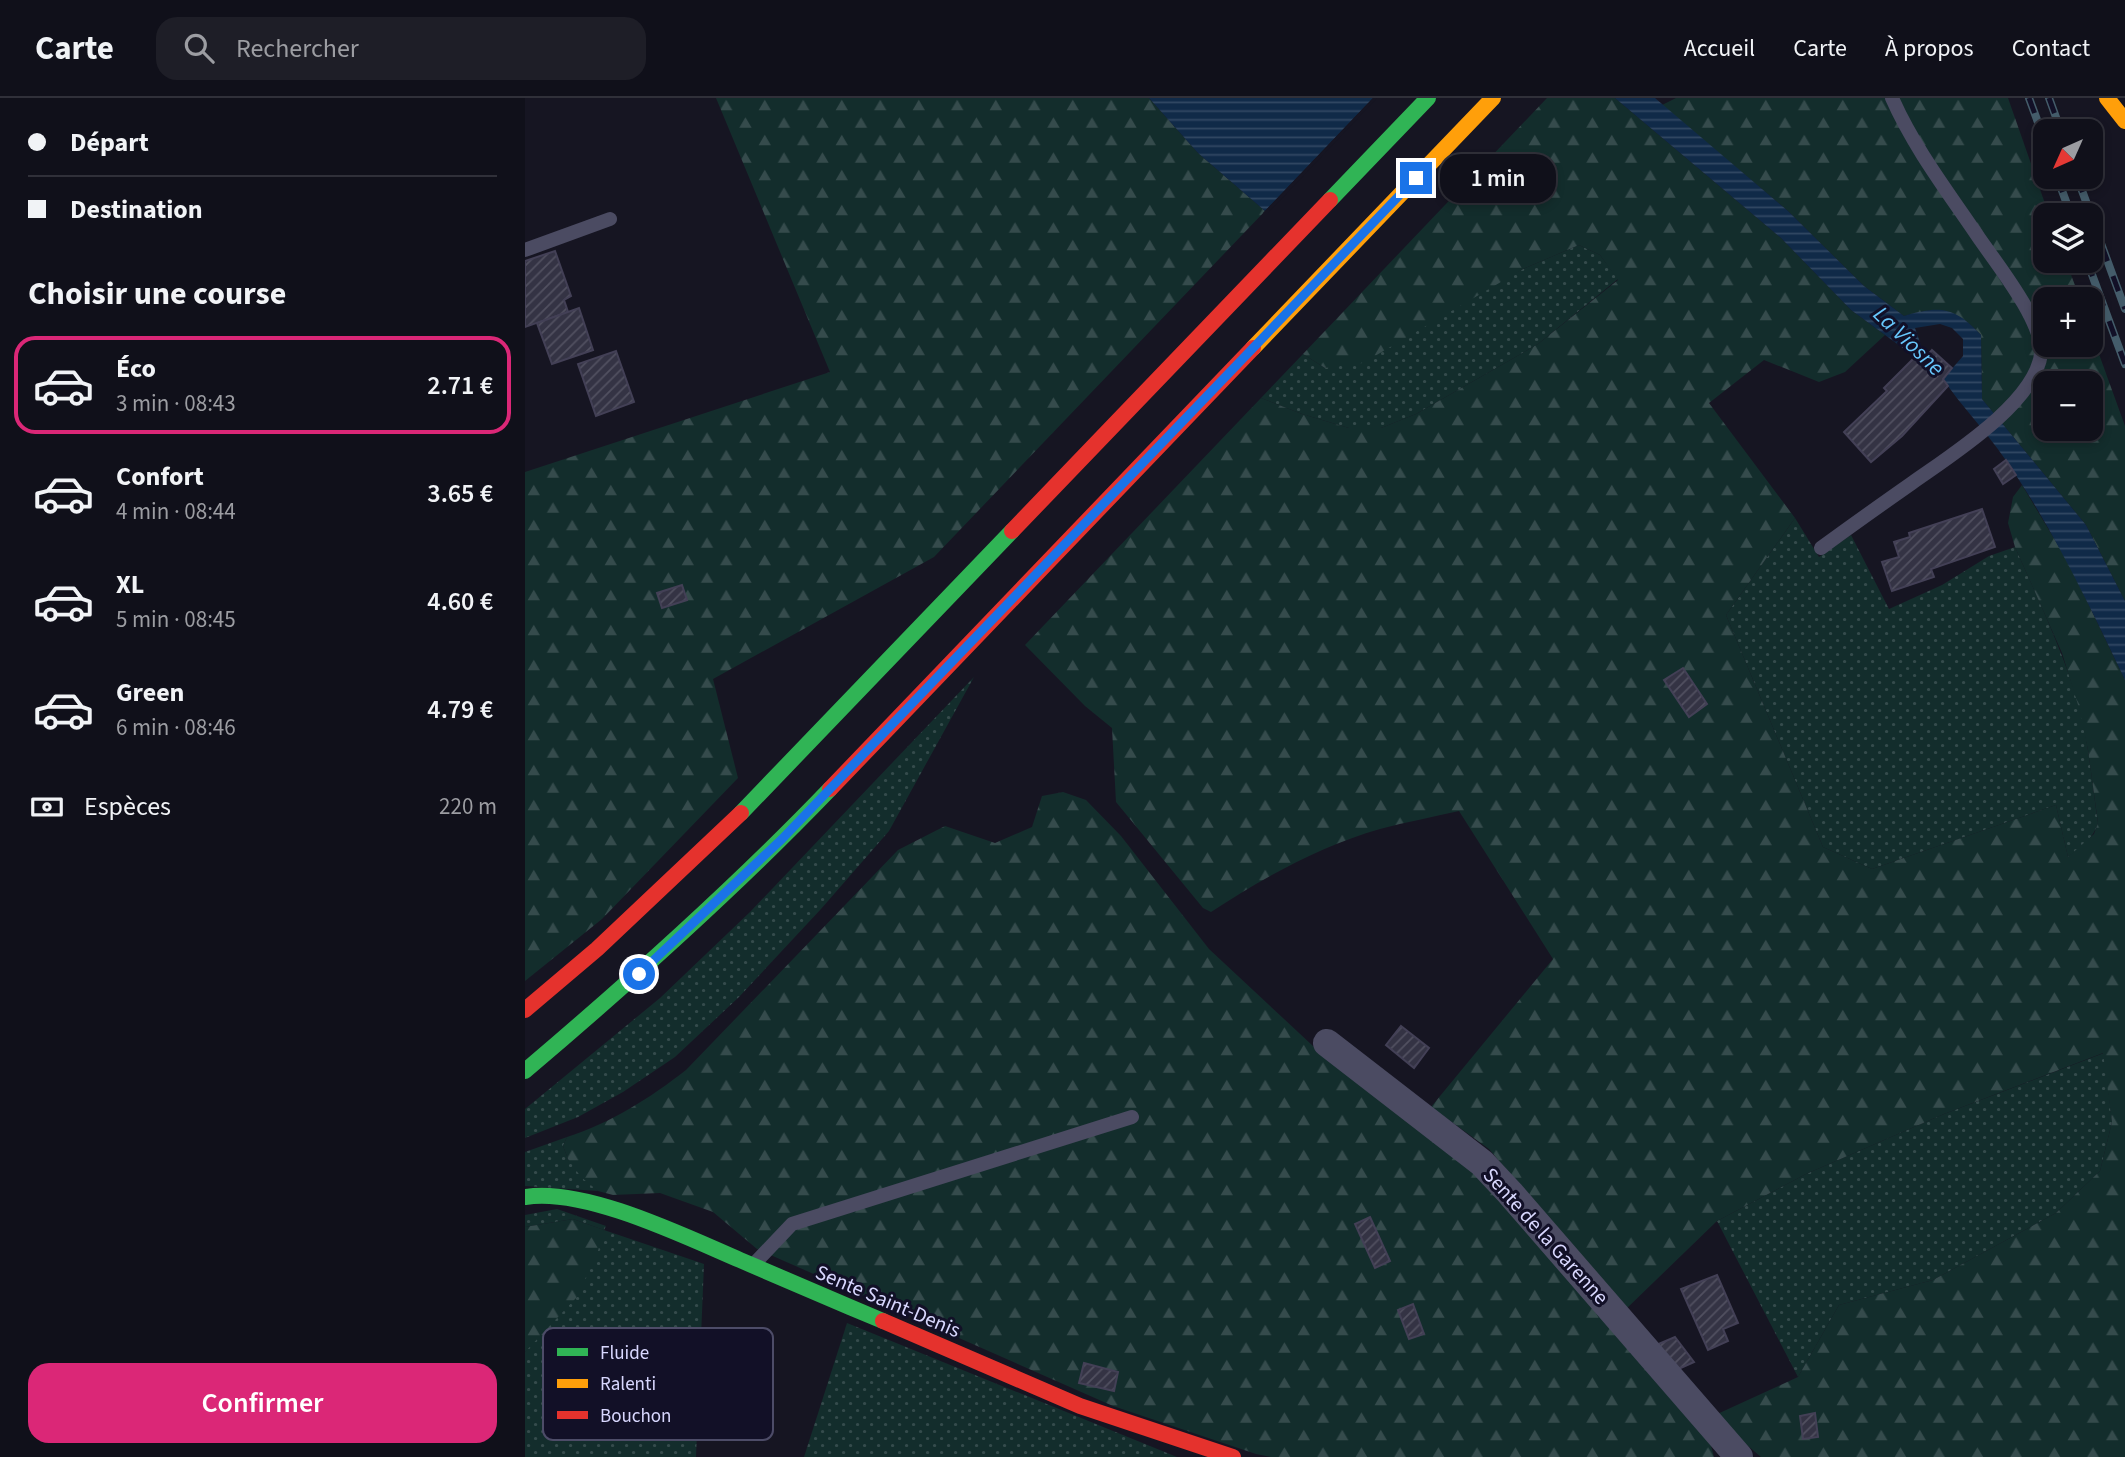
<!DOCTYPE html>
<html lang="fr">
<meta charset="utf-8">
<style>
body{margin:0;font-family:"Source Sans 3",sans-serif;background:#1e1e27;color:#f1f3f6;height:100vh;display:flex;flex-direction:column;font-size:26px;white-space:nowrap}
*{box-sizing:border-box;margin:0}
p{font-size:23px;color:#9c9da2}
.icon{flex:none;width:38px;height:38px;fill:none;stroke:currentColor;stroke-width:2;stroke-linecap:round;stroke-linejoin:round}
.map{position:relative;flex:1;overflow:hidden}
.panel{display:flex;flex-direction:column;background:#10101a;width:525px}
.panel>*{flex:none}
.guide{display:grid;align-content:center;height:154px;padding:0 28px;background:#10101a}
.needle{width:46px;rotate:225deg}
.fabs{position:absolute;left:1508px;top:21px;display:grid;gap:14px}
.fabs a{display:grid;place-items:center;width:70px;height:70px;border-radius:14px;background:#10101a;box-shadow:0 4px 10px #0003,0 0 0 2px #303039;font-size:35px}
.end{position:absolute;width:32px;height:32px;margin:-16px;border:9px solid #1a73e8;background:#fff;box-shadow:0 0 0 4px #fff}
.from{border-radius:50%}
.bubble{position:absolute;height:49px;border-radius:21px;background:#10101a;box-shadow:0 4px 10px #0003,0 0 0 2px #303039;font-size:23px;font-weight:600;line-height:49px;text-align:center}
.guide b{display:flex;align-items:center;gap:24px;height:66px;font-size:26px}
.guide b+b{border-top:2px solid #303039}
.guide i{width:18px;height:18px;background:#f1f3f6}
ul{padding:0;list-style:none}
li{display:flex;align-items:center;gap:21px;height:98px;margin:0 14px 10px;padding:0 14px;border:4px solid transparent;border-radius:21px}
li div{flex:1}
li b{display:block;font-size:26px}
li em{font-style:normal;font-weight:600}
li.active{border-color:#db2777}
li>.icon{width:63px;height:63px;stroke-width:1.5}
h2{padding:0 28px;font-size:32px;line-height:84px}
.pay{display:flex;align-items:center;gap:18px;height:77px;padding:0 28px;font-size:26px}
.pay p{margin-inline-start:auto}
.cta{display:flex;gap:14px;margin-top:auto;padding:14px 28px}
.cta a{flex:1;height:80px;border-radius:21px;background:#db2777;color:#fff;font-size:28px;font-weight:600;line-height:80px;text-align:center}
header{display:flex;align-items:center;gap:42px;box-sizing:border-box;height:98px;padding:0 35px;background:#10101a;border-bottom:2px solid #303039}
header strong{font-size:33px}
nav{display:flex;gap:38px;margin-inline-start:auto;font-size:24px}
.search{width:490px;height:63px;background:#1e1e27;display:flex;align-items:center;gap:18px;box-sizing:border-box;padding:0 24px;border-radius:21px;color:#9c9da2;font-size:26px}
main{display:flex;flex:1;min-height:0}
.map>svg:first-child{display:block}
.grass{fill:url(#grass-dots)}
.forest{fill:url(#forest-firs);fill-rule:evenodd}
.water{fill:url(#water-rules)}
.pier{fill:#161522}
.building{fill:url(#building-hatch);stroke:#434056;stroke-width:2}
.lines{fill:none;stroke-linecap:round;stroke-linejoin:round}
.lane{stroke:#4b4b62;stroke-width:14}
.street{stroke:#4b4b62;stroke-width:28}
.fast{stroke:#30b455;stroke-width:16}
.slow{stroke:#ff9f0a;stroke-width:16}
.jam{stroke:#e5322d;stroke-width:16}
.rail-casing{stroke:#445c6a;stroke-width:8}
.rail{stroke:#121027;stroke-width:5;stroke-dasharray:16;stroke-linecap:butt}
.route{stroke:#1a73e8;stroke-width:9}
.labels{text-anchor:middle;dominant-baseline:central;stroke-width:6;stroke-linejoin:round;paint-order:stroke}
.street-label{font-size:21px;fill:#d8d7fe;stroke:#121027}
.water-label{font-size:23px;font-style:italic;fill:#67c7fc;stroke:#121027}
.key{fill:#121027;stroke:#4d4c68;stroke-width:2}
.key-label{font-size:19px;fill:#d8d7fe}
</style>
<header>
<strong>Carte</strong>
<div class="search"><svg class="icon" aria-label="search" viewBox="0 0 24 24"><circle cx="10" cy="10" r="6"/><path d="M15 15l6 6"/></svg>Rechercher</div>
<nav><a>Accueil</a><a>Carte</a><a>À propos</a><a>Contact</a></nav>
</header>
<main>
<section class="panel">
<div class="guide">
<b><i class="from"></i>Départ</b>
<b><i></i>Destination</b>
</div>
<h2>Choisir une course</h2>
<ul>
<li class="active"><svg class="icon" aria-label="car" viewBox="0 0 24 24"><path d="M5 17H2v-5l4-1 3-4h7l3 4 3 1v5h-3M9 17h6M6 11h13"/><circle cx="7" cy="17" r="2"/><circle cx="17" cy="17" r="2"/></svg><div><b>Éco</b><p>3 min · 08:43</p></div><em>2.71 €</em></li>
<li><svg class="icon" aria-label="car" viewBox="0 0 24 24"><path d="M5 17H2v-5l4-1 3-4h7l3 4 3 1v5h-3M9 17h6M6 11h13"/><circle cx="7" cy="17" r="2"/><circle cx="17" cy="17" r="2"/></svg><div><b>Confort</b><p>4 min · 08:44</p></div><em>3.65 €</em></li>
<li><svg class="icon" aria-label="car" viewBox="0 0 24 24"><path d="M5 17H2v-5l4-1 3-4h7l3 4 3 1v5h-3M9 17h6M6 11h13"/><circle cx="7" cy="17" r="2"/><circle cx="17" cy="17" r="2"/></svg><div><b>XL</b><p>5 min · 08:45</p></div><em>4.60 €</em></li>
<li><svg class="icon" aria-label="car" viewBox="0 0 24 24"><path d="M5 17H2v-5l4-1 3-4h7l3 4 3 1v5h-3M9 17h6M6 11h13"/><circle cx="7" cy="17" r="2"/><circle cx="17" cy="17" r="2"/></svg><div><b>Green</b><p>6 min · 08:46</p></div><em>4.79 €</em></li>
</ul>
<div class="pay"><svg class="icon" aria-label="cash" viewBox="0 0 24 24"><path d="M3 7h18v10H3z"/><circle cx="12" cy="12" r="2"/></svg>Espèces<p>220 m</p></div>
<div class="cta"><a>Confirmer</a></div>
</section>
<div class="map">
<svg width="1600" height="1359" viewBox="0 0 1600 1359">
<defs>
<pattern id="grass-dots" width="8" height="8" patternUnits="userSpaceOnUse" patternTransform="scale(1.75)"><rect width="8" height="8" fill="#132d2c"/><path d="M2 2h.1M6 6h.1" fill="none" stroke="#354b4c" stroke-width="1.8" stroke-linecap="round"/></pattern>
<pattern id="forest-firs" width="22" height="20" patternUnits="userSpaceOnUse" patternTransform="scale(1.75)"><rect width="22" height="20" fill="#132d2c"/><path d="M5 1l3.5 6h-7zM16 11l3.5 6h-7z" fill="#354b4c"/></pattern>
<pattern id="water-rules" width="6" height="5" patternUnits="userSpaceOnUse" patternTransform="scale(1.75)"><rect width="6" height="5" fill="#102a48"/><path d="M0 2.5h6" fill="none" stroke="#324863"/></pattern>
<pattern id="building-hatch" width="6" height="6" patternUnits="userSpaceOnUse" patternTransform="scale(1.75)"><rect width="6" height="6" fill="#343344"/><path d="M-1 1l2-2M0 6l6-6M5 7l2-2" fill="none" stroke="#515060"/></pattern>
</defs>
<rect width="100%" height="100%" fill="#161522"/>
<g class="grass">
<path d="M1054,147L1075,157L1093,181L1013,246L891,316L856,330H824L777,316L736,300L778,256L800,270L998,171Z"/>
<path d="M1270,420L1294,459L1326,437L1364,511L1417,487L1464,458L1490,449C1513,501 1538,553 1554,608C1564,646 1567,686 1573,725C1568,741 1556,749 1543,759L1531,707L1347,771L1298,749L1201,517Z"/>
<path d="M449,579L364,733L296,811L214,899L150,959L98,994L53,1019L0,1040V1011L135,900L225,814Z"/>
<path d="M1579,955L1587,1024L1575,1073L1531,1115L1408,1182L1314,1207L1273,1279L1192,1123L1281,1076L1419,1016Z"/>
<path d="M42,1039L38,1048L43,1061L73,1093L0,1088V1054Z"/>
<path d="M32,1111L81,1128L79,1132L179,1166L171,1359H0V1254L13,1237L79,1132L48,1121L0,1129V1117Z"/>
<path d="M322,1225L652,1359H279Z"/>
</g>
<g class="forest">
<path d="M191,0H624L673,55L740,113L409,459L188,581L213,680L77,821L0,883V374L305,274Z"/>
<path d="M1022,0H1090L1256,140L1326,212L1360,237L1320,274L1294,284L1239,262L1184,305L1270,420L1201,517L1298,749L1347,771L1531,707L1543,759L1569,736L1573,725L1563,652L1554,610L1537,555L1490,449L1483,425L1488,399L1497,387L1543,464L1600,582V1359H1236L1188,1318L1273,1279L1314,1207L1408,1182L1531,1115L1575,1073L1587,1024L1578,955L1419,1016L1281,1076L1192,1123L1100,1212L964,1051L906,1009L1028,861L934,713C908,719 881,724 855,731C795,748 738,780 686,814L678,810L591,704L587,630L560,608L500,547L736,300L777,316L824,330H856L891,316L1013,246L1093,182L1075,157L1054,147L998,171L838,265L800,270L778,256Z"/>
<path d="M1151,0H1483L1524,117H1521V163H1541L1555,201H1521V247H1566V234L1600,328V503L1561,427L1457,301L1456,237C1431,210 1413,208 1379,218L1339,188L1263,113L1137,7ZM1521,285H1566V331H1521Z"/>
<path d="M538,694L561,702L596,738L684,851L803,962L958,1079L1184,1340L1189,1359H746L731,1356L588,1308L232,1151L188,1114L135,1095L88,1097L73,1093L56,1079L43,1061L38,1048L42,1039C86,1025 125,1000 161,972L373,752L420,728L470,745L507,729L517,698Z"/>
<path d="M48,1121L79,1132L72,1156L51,1200L0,1254V1129Z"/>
</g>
<g class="water">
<path d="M624,0H848L740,113L673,55Z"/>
<path d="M1090,0H1130L1263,113L1339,188L1379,218C1415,207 1430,209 1456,237L1457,301L1561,427L1600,503V582C1564,507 1528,430 1480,361C1461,333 1437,309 1418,281L1438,258V241L1427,230L1415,226L1390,230L1399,256L1392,260L1390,259L1326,212L1256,140Z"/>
</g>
<path class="pier" d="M848,0H852L743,115H738Z"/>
<g class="building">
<path d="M30,153L46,198L39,202L43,214L0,229V163Z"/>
<path d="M54,210L68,252L27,266L12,225Z"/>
<path d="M1407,252L1427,270L1418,281L1423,288L1377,338L1346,364L1319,334L1362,293L1359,290L1390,259L1392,260L1399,256L1401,259Z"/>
<path d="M91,253L109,304L71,318L53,266Z"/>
<path d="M1481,362L1491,377L1478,386L1469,371Z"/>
<path d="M1457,411L1470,449L1406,471L1409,479L1367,493L1357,464L1374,459L1369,444L1385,439L1384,435Z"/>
<path d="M157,487L162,502L137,510L132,495Z"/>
<path d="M1158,570L1182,606L1164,619L1139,582Z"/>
<path d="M876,928L904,950L889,970L861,947Z"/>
<path d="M845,1119L865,1163L850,1170L830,1126Z"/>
<path d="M1192,1177L1213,1225L1198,1231L1203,1243L1183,1252L1156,1191Z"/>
<path d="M888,1206L899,1236L884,1241L873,1212Z"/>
<path d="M1150,1239L1169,1264L1149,1273L1129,1248Z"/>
<path d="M559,1265L593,1274L589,1293L554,1285Z"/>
<path d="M1290,1315L1293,1339L1278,1341L1275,1318Z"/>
</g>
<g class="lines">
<g class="lane">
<path d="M0,152L85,121"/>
<path d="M1296,450C1326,428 1357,406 1387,385C1425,358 1510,305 1516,256C1519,225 1472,166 1454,140C1423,94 1389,50 1367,0"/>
<path d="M229,1166L267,1126L607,1019"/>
</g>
<path class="street" d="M802,945L957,1065L985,1095L1214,1359"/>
<g class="fast">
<path d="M805,102L903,0"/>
<path d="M216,715L487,433"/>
<path d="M0,973C106,883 209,791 305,691"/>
<path d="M0,1099C59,1089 159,1138 215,1162C262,1182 310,1203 358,1223"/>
</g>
<g class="slow">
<path d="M1582,0L1600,23"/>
<path d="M728,250L968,0"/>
</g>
<g class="jam">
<path d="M487,433L805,102"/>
<path d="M305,691L728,250"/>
<path d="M0,912L72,851L216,715"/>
<path d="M358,1223L555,1308L708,1359"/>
</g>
<defs>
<g id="rail">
<path d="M1504,0L1521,46"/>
<path d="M1524,0L1536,33"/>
<path d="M1532,79L1546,117"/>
<path d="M1552,79L1566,117"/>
<path d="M1566,118L1600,211"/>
<path d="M1562,163L1600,266"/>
</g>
</defs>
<use href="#rail" class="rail-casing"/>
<use href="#rail" class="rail"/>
</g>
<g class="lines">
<path class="route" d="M114,876L257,741L891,80"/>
</g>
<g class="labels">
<g class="street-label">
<text transform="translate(1021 1138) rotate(48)">Sente de la Garenne</text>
<text transform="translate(363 1203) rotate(23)">Sente Saint-Denis</text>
</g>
<g class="water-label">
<text transform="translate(1384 243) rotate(44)">La Viosne</text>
</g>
</g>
<rect x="18" y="1230" width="230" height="112" rx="10" class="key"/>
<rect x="32" y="1250" width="31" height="8" fill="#30b455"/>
<rect x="32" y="1281" width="31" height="9" fill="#ff9f0a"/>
<rect x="32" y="1313" width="31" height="8" fill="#e5322d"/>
<g class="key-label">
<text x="75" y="1261">Fluide</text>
<text x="75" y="1292">Ralenti</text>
<text x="75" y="1324">Bouchon</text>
</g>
</svg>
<div class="fabs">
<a><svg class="needle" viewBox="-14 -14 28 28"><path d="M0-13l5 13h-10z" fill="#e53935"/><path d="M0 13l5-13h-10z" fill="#9c9da2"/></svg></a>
<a><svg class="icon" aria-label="layers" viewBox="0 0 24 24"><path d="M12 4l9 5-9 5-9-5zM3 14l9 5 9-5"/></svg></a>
<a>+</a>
<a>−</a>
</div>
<i class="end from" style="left:114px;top:876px"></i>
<i class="end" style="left:891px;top:80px"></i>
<div class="bubble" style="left:915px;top:56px;width:116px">1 min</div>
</div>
</main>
